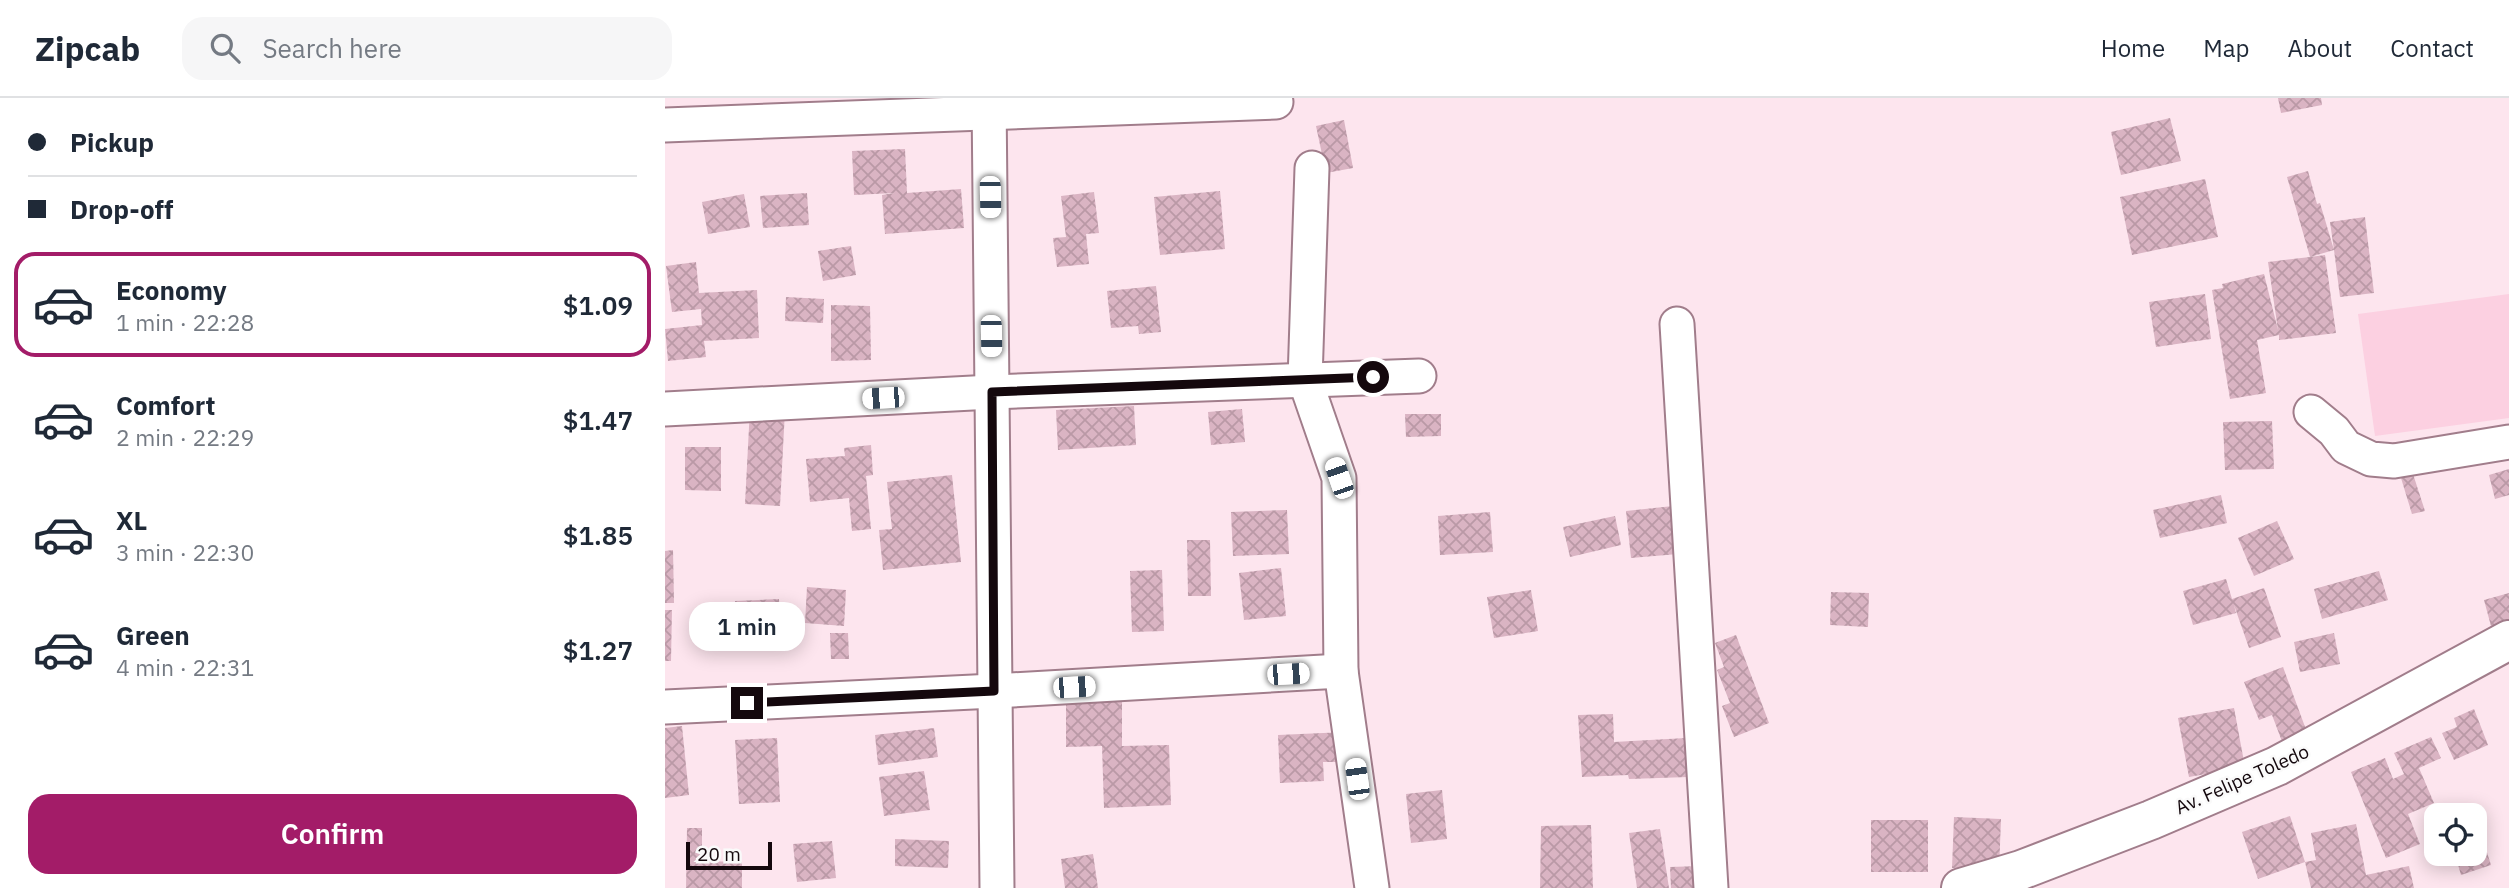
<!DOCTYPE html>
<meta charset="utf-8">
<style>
body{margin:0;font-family:"IBM Plex Sans",sans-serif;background:#f6f6f7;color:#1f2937;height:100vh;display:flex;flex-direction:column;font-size:26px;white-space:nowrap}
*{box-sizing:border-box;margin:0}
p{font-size:23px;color:#747a83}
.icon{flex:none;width:38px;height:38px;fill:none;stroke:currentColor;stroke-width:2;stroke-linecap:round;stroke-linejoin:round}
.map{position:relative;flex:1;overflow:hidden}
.details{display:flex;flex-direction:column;background:#fff;width:665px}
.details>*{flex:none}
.banner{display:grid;align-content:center;height:154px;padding:0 28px;background:#fff}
.buttons{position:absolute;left:1759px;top:705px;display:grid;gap:14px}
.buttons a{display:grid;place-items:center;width:63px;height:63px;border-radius:14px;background:#fff;box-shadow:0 4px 18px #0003;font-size:35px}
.scale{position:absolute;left:21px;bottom:18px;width:86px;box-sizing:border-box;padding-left:7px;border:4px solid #14080d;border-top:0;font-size:19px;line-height:24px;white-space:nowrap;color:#14080d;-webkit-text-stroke:5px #fafafa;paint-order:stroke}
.end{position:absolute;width:32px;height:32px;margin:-16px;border:9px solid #14080d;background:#fff;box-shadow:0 0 0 4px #fff}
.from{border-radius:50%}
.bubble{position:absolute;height:49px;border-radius:21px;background:#fff;box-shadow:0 4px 18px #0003;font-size:23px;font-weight:600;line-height:49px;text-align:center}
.car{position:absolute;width:21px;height:42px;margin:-21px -10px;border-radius:9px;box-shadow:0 0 5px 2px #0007;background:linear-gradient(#fff 24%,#345 0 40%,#fff 0 76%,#345 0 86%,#fff 0)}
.banner b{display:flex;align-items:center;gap:24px;height:66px;font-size:26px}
.banner b+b{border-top:2px solid #e0e1e3}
.banner i{width:18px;height:18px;background:#1f2937}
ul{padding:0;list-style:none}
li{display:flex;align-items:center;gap:21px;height:105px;margin:0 14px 10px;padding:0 14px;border:4px solid transparent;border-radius:21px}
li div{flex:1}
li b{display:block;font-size:26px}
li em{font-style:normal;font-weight:600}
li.selected{border-color:#a31c68}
li>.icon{width:63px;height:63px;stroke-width:1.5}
.cta{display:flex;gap:14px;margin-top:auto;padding:14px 28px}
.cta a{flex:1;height:80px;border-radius:21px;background:#a31c68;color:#fff;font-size:28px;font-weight:600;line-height:80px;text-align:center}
header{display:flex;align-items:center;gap:42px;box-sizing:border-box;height:98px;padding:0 35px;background:#fff;border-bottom:2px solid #e0e1e3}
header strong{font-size:33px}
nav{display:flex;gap:38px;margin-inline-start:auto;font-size:24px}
.search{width:490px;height:63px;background:#f6f6f7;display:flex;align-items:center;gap:18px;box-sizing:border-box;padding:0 24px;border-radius:21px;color:#747a83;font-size:26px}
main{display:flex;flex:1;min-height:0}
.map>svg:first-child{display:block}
.park{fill:#fcd0e1}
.building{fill:url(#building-cross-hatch)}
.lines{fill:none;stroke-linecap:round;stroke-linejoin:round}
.minor-casing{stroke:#a17d8b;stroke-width:37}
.major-casing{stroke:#a17d8b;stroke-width:42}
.minor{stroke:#fff;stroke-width:33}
.major{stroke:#fff;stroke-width:38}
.route{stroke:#14080d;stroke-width:9}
.labels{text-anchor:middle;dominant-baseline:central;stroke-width:5;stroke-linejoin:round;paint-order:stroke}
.street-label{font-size:19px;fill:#14080d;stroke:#fafafa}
</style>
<header>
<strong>Zipcab</strong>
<div class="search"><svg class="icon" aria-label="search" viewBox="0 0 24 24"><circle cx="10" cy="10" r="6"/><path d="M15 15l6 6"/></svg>Search here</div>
<nav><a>Home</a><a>Map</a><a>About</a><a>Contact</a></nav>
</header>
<main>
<section class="details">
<div class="banner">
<b><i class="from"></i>Pickup</b>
<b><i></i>Drop-off</b>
</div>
<ul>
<li class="selected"><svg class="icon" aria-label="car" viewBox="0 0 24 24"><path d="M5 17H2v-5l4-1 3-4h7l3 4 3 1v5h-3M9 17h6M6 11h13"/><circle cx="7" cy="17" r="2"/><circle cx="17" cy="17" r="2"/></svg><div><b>Economy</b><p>1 min · 22:28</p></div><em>$1.09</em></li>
<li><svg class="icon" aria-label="car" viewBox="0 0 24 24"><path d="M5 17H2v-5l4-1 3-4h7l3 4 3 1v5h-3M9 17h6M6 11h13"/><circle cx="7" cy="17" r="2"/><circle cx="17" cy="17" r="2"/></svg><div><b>Comfort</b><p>2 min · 22:29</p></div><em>$1.47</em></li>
<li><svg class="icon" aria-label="car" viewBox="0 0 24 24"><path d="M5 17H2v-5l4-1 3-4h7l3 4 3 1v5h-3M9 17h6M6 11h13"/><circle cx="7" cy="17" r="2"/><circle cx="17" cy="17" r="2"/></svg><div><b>XL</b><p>3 min · 22:30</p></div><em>$1.85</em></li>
<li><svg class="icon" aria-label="car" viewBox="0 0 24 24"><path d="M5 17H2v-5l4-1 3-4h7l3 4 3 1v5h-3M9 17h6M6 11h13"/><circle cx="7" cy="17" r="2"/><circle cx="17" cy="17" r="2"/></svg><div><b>Green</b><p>4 min · 22:31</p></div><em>$1.27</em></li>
</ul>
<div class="cta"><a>Confirm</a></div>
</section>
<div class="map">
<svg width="1844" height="790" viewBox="0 0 1844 790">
<defs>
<pattern id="building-cross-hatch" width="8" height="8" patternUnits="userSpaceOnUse" patternTransform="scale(1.75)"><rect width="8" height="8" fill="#dab4c3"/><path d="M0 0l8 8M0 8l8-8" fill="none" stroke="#ba99a6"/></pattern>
</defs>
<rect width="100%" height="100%" fill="#fde5ee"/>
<path class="park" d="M1844,196V320L1710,338L1693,216Z"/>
<g class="building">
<path d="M1613,0H1656L1657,7L1616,15Z"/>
<path d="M1505,20L1516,63L1456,77L1446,34Z"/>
<path d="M679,22L688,70L661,75L651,28Z"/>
<path d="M240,51L242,95L296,91L299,130L220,136L217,97L229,95L189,97L187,53Z"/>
<path d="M1643,73L1652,106L1655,105L1669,152L1665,124L1700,119L1709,195L1675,199L1669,152L1645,159L1660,157L1671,235L1614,242V237L1592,242L1601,295L1565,301L1547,192L1558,190L1557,186L1599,176L1613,232L1603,164L1645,159L1622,79Z"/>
<path d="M1540,81L1553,139L1467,157L1455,99Z"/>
<path d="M555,93L560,151L495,157L489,99Z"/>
<path d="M429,94L434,135L421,136L424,166L392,169L388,140L401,139L396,98Z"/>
<path d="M142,95L144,127L98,130L95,98Z"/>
<path d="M79,96L85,129L43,136L37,104Z"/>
<path d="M186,148L191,177L158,183L153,153Z"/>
<path d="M31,164L34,195L92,192L94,240L39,243L41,259L3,263L0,231L37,227L36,211L7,214L1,168Z"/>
<path d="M491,188L496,234L474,236L473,228L446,230L442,193Z"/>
<path d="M1540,196L1546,241L1491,249L1484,204Z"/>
<path d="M121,199L159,201L158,225L120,223Z"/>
<path d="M166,207L205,208L206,262L166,263Z"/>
<path d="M469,308L471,347L393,352L391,312Z"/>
<path d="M85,310L120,312L115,408L80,406Z"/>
<path d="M577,311L580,344L546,347L543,314Z"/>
<path d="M740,316H776V338L741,339Z"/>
<path d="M1607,323L1609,371L1560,372L1558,324Z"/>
<path d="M206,347L208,377L201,378L206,431L187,433L184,400L145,404L141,361L180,358L179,350Z"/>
<path d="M20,349H56V393L20,392Z"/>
<path d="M1844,371V397L1830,401L1824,377Z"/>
<path d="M1748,376L1760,413L1747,416L1736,380Z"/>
<path d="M287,377L296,464L218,472L214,432L227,431L222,384Z"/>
<path d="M1556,397L1562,425L1495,440L1488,412Z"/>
<path d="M1008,408L1013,456L966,460L961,413Z"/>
<path d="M622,412L624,456L568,458L566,414Z"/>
<path d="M825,414L828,454L775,457L773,418Z"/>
<path d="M950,418L956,447L905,459L898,429Z"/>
<path d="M1612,423L1629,461L1589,478L1573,440Z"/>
<path d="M522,442H545L546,498H523Z"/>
<path d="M8,452L9,505H0V453Z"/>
<path d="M616,470L621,518L579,522L574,475Z"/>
<path d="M497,472L499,533L467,534L465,473Z"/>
<path d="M1714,473L1723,502L1657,521L1649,491Z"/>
<path d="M1561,481L1567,501L1599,490L1616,539L1584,550L1569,507L1571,515L1528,527L1518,493Z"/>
<path d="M142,489L181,492L179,528L140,525Z"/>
<path d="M866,492L873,533L829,540L822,499Z"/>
<path d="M1166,494L1204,495L1203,529L1165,527Z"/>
<path d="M1844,495V522L1826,528L1819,502Z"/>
<path d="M114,501L115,528L72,530L70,503Z"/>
<path d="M0,512H7L6,563H0Z"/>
<path d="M165,535H183L184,561H166Z"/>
<path d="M1669,535L1675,566L1635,574L1629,544Z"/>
<path d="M1071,537L1104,625L1069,639L1057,608L1065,605L1052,572L1059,569L1050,545Z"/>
<path d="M1618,569L1643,637L1618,646L1607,617L1594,622L1579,584Z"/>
<path d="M401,601H457V648L504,647L506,707L439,710L437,648L401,649Z"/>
<path d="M1569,610L1580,669L1524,679L1513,620Z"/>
<path d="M1809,611L1823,647L1789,662L1777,635L1792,629L1789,620Z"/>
<path d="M948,616L949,644L1021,640L1023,679L964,681L963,677L917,679L913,617Z"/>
<path d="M17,628L24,697L0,700V630Z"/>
<path d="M269,630L273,659L213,667L210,637Z"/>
<path d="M681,634L682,664H658L659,683L615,685L613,637Z"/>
<path d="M1766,639L1776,660L1754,670L1769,705L1743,716L1755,746L1721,760L1686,674L1720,660L1728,681L1739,676L1729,655Z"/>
<path d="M112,640L115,704L74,706L70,642Z"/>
<path d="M259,673L265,712L219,718L214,679Z"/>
<path d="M777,692L782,741L746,745L741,696Z"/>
<path d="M1625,718L1640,764L1593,781L1577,734Z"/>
<path d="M1289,719L1336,721L1334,773L1287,770Z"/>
<rect x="1206" y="722" width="57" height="52"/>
<path d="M1691,726L1701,777L1744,768L1749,790H1646L1640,764L1651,762L1646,735Z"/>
<path d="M926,727L928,790H875L876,728Z"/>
<path d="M22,730H37V763L77,764V790H21Z"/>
<path d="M995,731L1004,790H972L964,735Z"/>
<path d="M230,741L284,743L283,770L230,768Z"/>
<path d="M167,743L171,780L132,784L128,746Z"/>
<path d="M1819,745L1826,767L1796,777L1790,756H1810V748Z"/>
<path d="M428,756L433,790H400L396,761Z"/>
<path d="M1035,768L1036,790H1006L1005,769Z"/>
</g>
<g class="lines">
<defs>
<g id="minor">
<path d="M324,0L332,790"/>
<path d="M0,27L611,4"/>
<path d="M647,70L640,282L674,380L676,573L707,790"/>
<path d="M1012,226L1046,790"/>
<path d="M0,311L327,294L754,278"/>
<path d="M1646,314L1669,333L1681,349L1706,361L1729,363L1844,344"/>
<path d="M0,609L329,593L676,573"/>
</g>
<path id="major" d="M1296,790L1356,772L1486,722L1612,668L1844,542"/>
</defs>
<use href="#minor" class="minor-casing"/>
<use href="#major" class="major-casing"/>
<use href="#minor" class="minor"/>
<use href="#major" class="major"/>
</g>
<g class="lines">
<path class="route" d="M82,605L329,593L327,294L708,279"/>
</g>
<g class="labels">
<g class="street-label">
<text transform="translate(1577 681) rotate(-24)">Av. Felipe Toledo</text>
</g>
</g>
</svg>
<div class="buttons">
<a><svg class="icon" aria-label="locate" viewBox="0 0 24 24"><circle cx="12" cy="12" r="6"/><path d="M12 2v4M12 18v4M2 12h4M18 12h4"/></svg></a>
</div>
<div class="scale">20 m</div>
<i class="end from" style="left:708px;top:279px"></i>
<i class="end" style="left:82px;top:605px"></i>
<div class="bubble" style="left:24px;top:504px;width:116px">1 min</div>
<i class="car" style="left:325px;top:99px;rotate:179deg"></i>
<i class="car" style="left:326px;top:238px;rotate:179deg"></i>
<i class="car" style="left:218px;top:300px;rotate:267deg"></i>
<i class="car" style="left:674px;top:380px;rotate:341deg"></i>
<i class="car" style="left:623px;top:576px;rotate:87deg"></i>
<i class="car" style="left:409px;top:589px;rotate:87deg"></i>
<i class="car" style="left:692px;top:681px;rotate:352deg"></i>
</div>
</main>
